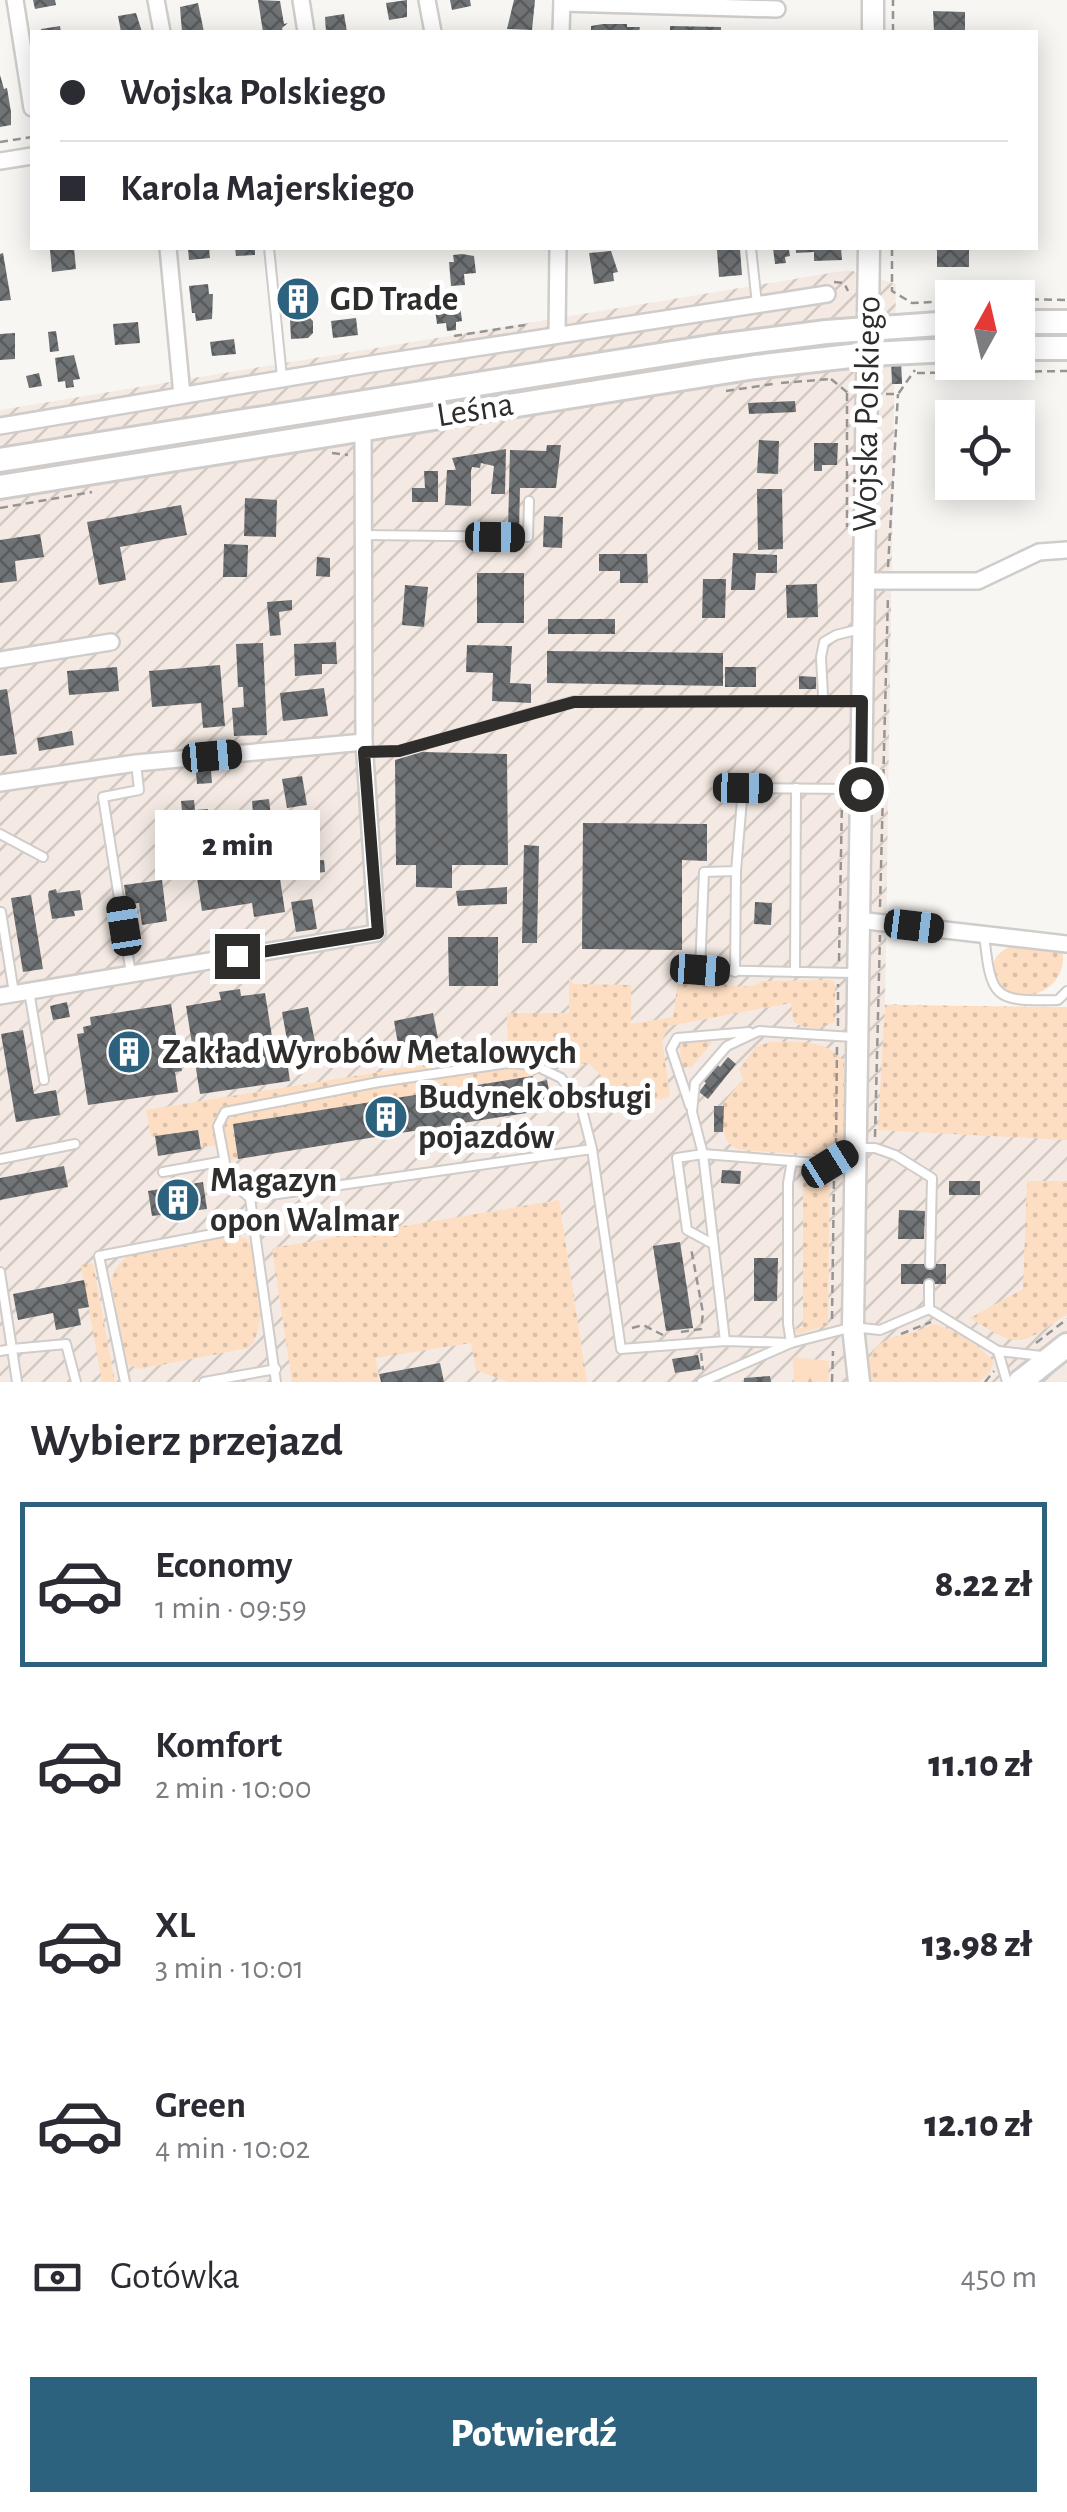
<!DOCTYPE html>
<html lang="pl">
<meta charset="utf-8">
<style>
body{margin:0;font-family:"Alegreya Sans",sans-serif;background:#f7f7f7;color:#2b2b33;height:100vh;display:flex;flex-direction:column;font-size:38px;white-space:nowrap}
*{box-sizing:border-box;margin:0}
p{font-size:32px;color:#7c7c81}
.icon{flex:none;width:55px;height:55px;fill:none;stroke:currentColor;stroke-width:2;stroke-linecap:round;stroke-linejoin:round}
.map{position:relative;height:1382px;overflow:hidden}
.sheet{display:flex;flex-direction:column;background:#fff;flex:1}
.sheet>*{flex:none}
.guide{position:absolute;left:30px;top:30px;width:1008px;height:220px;border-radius:0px;box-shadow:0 5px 25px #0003;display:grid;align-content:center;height:220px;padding:0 30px;background:#fff}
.needle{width:65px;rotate:8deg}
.tools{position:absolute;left:935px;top:280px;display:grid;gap:20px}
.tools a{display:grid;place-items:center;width:100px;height:100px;border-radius:0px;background:#fff;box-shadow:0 5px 25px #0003;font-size:50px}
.end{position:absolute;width:45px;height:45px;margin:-22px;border:12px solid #2e2d2c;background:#fff;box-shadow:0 0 0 5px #fff}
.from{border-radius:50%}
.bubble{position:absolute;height:70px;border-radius:0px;background:#fff;box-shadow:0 5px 25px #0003;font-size:32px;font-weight:800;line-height:70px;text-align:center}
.car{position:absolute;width:30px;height:60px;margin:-30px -15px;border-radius:12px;box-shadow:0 0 8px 2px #0007;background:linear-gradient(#222 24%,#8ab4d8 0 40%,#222 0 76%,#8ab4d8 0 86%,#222 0)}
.guide b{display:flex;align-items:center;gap:35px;height:95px;font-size:38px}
.guide b+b{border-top:2px solid #e1e1e2}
.guide i{width:25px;height:25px;background:#2b2b33}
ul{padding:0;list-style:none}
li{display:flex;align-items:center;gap:30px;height:165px;margin:0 20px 15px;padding:0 10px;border:5px solid transparent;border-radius:0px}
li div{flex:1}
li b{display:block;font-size:38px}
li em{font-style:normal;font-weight:800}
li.current{border-color:#2d627e}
li>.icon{width:90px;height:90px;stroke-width:1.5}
h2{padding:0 30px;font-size:45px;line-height:120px}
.pay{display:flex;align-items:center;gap:25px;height:110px;padding:0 30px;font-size:38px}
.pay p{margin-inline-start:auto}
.primary-button{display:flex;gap:20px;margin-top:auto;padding:20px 30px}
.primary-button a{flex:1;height:115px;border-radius:0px;background:#2d627e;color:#fff;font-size:40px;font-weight:800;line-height:115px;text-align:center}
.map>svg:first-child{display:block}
.industrial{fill:url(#industrial-furrows)}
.grass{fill:url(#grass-dots)}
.forest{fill:url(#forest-firs)}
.building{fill:url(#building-cross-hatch)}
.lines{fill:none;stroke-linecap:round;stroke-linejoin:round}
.service-casing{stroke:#cfccca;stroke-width:12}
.minor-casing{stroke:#cfccca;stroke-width:20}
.tertiary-casing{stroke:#cfccca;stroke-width:25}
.secondary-casing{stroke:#cfccca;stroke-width:28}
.path{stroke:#969593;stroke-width:2.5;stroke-dasharray:8 5;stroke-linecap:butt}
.service{stroke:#fff;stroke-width:8}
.minor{stroke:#fff;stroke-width:15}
.tertiary{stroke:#fff;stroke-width:20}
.secondary{stroke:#fff;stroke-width:22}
.route{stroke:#2e2d2c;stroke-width:12}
.labels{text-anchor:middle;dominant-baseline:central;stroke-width:10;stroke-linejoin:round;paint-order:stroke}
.poi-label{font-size:35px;font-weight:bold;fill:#2e2d2c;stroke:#fff;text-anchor:start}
.street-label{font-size:35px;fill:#2e2d2c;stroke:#fff}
</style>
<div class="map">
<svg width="1067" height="1382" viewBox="0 0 1067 1382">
<defs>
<pattern id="industrial-furrows" width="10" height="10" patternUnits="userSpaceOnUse" patternTransform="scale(2.5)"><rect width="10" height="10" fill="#f4eae3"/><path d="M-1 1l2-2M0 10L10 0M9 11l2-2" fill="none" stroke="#d2c9c3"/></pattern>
<pattern id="grass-dots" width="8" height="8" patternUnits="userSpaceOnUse" patternTransform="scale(2.5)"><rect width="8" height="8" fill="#fddec3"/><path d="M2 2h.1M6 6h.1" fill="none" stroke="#d9bfa8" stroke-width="1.8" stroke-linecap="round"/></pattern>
<pattern id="forest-firs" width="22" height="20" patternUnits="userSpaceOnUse" patternTransform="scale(2.5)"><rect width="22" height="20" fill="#fddec3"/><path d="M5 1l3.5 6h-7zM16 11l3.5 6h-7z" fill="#d9bfa8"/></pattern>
<pattern id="building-cross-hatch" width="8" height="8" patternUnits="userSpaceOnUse" patternTransform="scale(2.5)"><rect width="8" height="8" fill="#717476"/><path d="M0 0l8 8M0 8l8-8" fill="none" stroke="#585a5c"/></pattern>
</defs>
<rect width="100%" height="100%" fill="#f8f6f3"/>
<path class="industrial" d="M849,270L896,284L885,1004L1067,1009V1382H0V410Z"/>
<g class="grass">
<path d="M819,340V344L720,357L638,376L216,441L0,479V472L50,459Z"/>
<path d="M1015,944L1063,953C1067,1007 985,1008 993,965C996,953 1004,949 1015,944Z"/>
<path d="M569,976L573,984L631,985V1024L673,1017L678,982L719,981C728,988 752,989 762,981L832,980L835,983V1021C822,1030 806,1031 793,1021L791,1003L669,1026L662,1040L670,1095L667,1098L609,1105L604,1078L589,1064L557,1065L533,1076L233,1124L238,1159L230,1160L227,1144L202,1147L198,1130L151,1137L146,1110L508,1051L507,1013H569Z"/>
<path d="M885,1005L1067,1007V1140L878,1130Z"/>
<path d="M705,1037L711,1040V1044L692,1067L681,1068L680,1043Z"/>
<path d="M769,1042C797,1042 824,1038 844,1061V1141L840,1149H834L830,1156L740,1150C718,1141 726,1126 722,1105L743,1079L739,1069L756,1047Z"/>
<path d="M803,1172H830L828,1325L798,1334L793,1329L803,1328Z"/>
<path d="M1027,1181H1067V1314C1018,1347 1021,1349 970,1318L1023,1289Z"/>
<path d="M559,1200L587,1382H508L476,1370L471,1343L376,1358L379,1382H292L272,1248Z"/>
<path d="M236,1236L245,1238L251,1245C255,1276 271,1321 249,1348L140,1369L129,1365L124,1357L111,1280L116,1268L127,1256Z"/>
<path d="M93,1263L115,1382H102L81,1265Z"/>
<path d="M933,1324C953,1328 981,1346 994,1362L989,1374L979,1382H870C863,1329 902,1342 933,1324Z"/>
</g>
<path class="forest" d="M793,1357L829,1361L828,1382H794Z"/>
<g class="building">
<path d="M33,0H55L56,5L35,9Z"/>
<path d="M258,0L280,1L284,24L288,23L282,28L283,32H263Z"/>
<path d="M407,0V17L389,20L386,3Z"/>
<path d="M450,0H470L471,6L452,10Z"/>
<path d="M514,0H535L532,30L507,29Z"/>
<path d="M198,3L204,32H182L180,7Z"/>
<path d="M933,11L965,12V32H934Z"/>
<path d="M136,13L142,32H121L118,16Z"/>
<path d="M344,14L347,32H326L325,17Z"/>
<path d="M603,24H627V27H640L639,32H591V26Z"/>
<path d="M60,26L61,32H41V29Z"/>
<path d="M670,26L721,27V32H670Z"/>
<path d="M0,75L4,89L7,88L11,112V125L0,127Z"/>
<path d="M53,248H74L76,269L52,272L50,250Z"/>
<path d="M188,248H209L210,258L189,260Z"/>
<path d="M235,248H255V255L236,256Z"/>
<path d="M773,248L789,250L790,256L785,257L786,263L775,264Z"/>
<path d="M796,248H841L842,260L814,261V252L796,253Z"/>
<rect x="937" y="248" width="32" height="19"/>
<path d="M740,249L742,275L719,277L717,250Z"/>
<path d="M611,251L618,272L613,273L614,281L594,284L589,253Z"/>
<path d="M3,253L11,300L0,301V254Z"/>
<path d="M462,254L474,256L476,273L464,274L465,285L451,286L449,262H454L453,255Z"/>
<path d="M288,282H306L308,316L313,321V333L308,338L291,339Z"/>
<path d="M208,284L209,294H213L212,319L196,321L195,313H192L189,286Z"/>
<path d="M460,305L462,321L456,322V330L447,331L446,323L437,324L435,309Z"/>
<path d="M356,318L358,335L333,338L331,321Z"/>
<path d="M138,322L140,343L115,345L113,324Z"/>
<path d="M56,331L59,351L50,352L48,332Z"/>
<path d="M15,333V359L0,360V334Z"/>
<path d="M234,339L236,354L212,356L210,342Z"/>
<path d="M74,355L80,379L73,380L74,387L66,388L65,381L58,382L55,358Z"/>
<path d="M891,359H901L902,384H892Z"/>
<path d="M39,373L42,386L29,388L26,376Z"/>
<path d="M795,401L796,412L749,414L748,403Z"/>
<path d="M759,440L779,441L778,474L757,473Z"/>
<path d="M814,443H838L837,465H822V471H814Z"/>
<path d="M547,445H561L556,488H520L519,530H508L510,450L546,451Z"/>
<path d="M506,449L505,494H491L494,466L481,463L480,468L472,467L471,471V506L445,505L447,470H456L452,458Z"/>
<path d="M424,471H438V502H412V488H425Z"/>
<path d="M757,489H782L783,549L758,550Z"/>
<path d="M245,498L277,500L276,537L244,536Z"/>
<path d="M181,505L187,535L120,547L126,580L99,585L87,522Z"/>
<path d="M544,516L563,517L562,548L543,547Z"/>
<path d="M40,534L44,557L15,561L17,581L0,583V540Z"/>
<path d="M224,544L248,545L247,577H223Z"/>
<path d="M733,553L777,555V573H756L755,590H731Z"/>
<path d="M599,554H647L648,583H620V571H599Z"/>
<path d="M317,557L330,558V577L316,576Z"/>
<rect x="477" y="573" width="47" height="50"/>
<path d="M703,579H726L725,618H702Z"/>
<path d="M817,584L818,617L787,618L786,585Z"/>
<path d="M405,585L428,587L424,627L402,625Z"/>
<path d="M292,600V610L279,612L281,635L270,636L267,602Z"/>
<rect x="548" y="619" width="67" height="15"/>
<path d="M336,642L337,664H322V674L295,676L294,644Z"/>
<path d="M263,643L267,735L234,736L232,708L244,707L243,687H238L236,644Z"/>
<path d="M467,645L512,646L510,683L531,684V703L492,701L493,673L466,672Z"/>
<path d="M547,651L723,653V686L547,683Z"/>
<path d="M220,665L225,726L203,728L201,703L152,707L149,671Z"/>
<path d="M117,667L119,691L69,695L67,671Z"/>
<rect x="725" y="667" width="31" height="20"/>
<path d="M799,676L816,677V689H799Z"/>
<path d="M324,688L328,716L283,721L280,693Z"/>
<path d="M7,689L17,754L0,756V690Z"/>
<path d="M72,731L74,745L39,751L37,738Z"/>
<path d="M422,752L507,754L508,865H452V888L416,887V865H396L395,760Z"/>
<path d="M211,771L212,783L197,784L196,772Z"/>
<path d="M302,776L307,805L287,808L282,779Z"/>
<path d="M269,799L272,825L254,826L252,801Z"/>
<path d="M194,800L195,810L208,809L211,855L176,858L172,812L182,811L181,801Z"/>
<path d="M316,814L319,839L306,841L309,861L324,860L325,872L282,877L275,819Z"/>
<path d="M583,823L707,824V861L682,860V950L582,949Z"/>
<path d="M524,845L539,846L537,943H522Z"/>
<path d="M278,865L285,912L254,917L252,903L202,911L197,878Z"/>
<path d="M162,880L167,921L142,925L139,903L127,904L124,885Z"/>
<path d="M507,887V904L458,906L456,891Z"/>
<path d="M56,889L57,893L80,890L83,910L74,911L75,916L52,919L48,895L49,891Z"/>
<path d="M31,895L43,969L23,972L11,898Z"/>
<path d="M312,899L317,929L296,932L291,902Z"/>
<path d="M755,902L772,903L771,925L754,924Z"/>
<path d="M448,937H498V986H449Z"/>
<path d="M240,989L241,996L265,993L273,1043L284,1041L290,1081L200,1094L186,1006L221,1000L219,992Z"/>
<path d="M67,1002L70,1017L53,1020L50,1006Z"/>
<path d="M171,1004L182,1071L175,1072L178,1092L88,1105L77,1034L84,1033L83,1027L91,1025L90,1017Z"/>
<path d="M308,1007L317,1052L290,1057L282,1012Z"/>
<path d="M433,1013L438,1038L398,1044L394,1021Z"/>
<path d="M23,1030L34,1094L56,1090L60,1115L16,1122L1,1034Z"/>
<path d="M728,1057L736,1064L708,1099L699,1092L706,1083L698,1076L711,1059L720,1067Z"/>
<path d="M533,1076L534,1083L547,1080L552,1106L539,1111L238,1159L233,1124Z"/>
<path d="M714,1106H724L723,1132H714Z"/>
<path d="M198,1130L201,1149L158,1156L155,1136Z"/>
<path d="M64,1166L68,1187L0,1200V1178Z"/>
<path d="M722,1170L741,1171L740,1184L721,1183Z"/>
<rect x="949" y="1181" width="31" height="14"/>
<path d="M203,1182L207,1209L152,1216L148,1191Z"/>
<path d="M899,1210L925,1211L924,1239H898Z"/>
<path d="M680,1242L693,1328L666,1331L653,1246Z"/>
<path d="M754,1258H778L777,1301H754Z"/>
<rect x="901" y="1264" width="45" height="20"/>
<path d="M84,1280L89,1307L78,1309L81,1325L56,1330L53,1313L18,1320L13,1294Z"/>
<path d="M698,1355L701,1369L675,1373L672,1359Z"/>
<path d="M440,1363L444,1382H381L379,1374Z"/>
<path d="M770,1376L771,1382H744V1378Z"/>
</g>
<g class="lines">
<defs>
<g id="service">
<path d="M269,248L282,377"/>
<path d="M751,248L757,304"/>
<path d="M364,535L528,537L529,501"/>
<path d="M827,700L823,696L821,657L824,642L836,635L860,629"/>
<path d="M365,752L399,751L574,701H858"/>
<path d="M0,834L43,857"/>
<path d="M1,912L14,993"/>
<path d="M984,934C991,998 993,1002 1058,1000L1067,991"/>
<path d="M735,972L736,871"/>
<path d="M795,972L796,788"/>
<path d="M854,973L700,970L704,872L736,871L743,788L857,789"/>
<path d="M131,974L103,797L139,790L136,763"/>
<path d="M29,991L44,1080"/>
<path d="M690,1106L671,1049L677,1038L749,1032"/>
<path d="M0,1159L75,1144"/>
<path d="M163,1172L224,1161"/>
<path d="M250,1198L228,1179L218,1126L225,1112L379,1082L508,1063L534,1065L561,1078L580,1102L592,1149"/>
<path d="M254,1226L276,1382"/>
<path d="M713,1244L687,1230L677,1158L703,1154L692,1112L695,1083L727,1046L759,1031L853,1037"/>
<path d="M0,1272L12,1349L0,1351"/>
<path d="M929,1284V1309L998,1351"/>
<path d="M725,1341L703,1154L830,1164L855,1148H875L895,1155L932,1178L930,1264"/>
<path d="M17,1382L12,1349L66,1344L76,1382"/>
<path d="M125,1382L99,1256L254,1226L250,1198L592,1149L621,1349L725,1341L791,1343L853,1327L880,1330L929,1309"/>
<path d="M204,1382L276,1369"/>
<path d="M702,1382L791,1343L788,1324V1183L792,1161"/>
<path d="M1007,1382L998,1351L1042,1356"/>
</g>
<g id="minor">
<path d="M15,0L32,108"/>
<path d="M156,0L162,32"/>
<path d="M301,0L306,32"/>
<path d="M427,0L433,32"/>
<path d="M562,3L777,9"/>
<path d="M561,32L562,0"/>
<path d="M0,161L32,156"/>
<path d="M168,248L182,395"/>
<path d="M557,335L558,248"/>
<path d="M0,426L365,365L827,294"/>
<path d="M865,581H978L1039,552L1067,550"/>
<path d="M0,660L111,642"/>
<path d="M0,783L136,763L364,742"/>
<path d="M858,920L1067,944"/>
<path d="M0,996L377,933L364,742L363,427"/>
</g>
<g id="tertiary">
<path d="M873,32V0"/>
<path d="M859,1382L853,1327L869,248"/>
</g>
<g id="secondary">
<path d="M1018,322H1067"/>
<path d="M1018,348H1067"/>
<path d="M0,460L710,347L826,332L952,323"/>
<path d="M0,487L755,367L868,354L952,350"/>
<path d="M1020,1382L1067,1345"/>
</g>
</defs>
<use href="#service" class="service-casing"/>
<use href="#minor" class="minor-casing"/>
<use href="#tertiary" class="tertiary-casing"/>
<use href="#secondary" class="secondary-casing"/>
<g class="path">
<path d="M893,32V0"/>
<path d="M0,142L32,137"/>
<path d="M892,248V291L912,303L952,301"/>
<path d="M834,282L844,283L848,291"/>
<path d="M1018,299L1067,300"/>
<path d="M454,336L525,325"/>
<path d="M917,373L1067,371"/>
<path d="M831,379L848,393"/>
<path d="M781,383L830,379"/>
<path d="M726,391L773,384"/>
<path d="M847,393V527"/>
<path d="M886,394H898L915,370"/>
<path d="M332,453L348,455"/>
<path d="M0,508L92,492"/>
<path d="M888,567L898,394"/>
<path d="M880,907L888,595"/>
<path d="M839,961L842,799"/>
<path d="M838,1026V984"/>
<path d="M875,1137L880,935"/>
<path d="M836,1146L837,1044"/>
<path d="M832,1319L834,1176"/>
<path d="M632,1328L643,1325L663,1335"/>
<path d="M681,1332L701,1329L703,1313L691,1248"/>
<path d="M901,1334L931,1322"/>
<path d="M1036,1343L1067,1319"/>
<path d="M701,1353L703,1370"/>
<path d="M832,1382L833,1351"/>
<path d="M985,1382L994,1371"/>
</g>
<use href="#service" class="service"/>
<use href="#minor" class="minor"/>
<use href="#tertiary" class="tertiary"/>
<use href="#secondary" class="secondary"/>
</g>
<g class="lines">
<path class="route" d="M237,956L378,933L364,752L399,751L574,702L862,701L861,789"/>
</g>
<defs>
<symbol id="building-disc" viewBox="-11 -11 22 22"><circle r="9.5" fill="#2d627e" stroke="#fff"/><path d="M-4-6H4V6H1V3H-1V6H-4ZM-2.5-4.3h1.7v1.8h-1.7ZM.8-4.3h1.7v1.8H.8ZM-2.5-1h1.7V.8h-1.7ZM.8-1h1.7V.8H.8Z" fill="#fff"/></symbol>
</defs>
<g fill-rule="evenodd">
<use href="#building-disc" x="273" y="274" width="50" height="50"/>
<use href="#building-disc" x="104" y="1027" width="50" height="50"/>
<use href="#building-disc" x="361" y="1092" width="50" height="50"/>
<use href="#building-disc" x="153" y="1175" width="50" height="50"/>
</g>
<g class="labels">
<g class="poi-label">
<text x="330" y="299">GD Trade</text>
<text x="162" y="1052">Zakład Wyrobów Metalowych</text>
<text x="418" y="1097">Budynek obsługi<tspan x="418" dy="40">pojazdów</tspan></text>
<text x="210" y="1180">Magazyn<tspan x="210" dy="40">opon Walmar</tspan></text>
</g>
<g class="street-label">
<text transform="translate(475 410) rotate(-9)">Leśna</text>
<text transform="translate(867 414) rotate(-89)">Wojska Polskiego</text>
</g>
</g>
</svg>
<div class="tools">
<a><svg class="needle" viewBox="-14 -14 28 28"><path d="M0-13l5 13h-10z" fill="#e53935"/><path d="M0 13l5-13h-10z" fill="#7c7c81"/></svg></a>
<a><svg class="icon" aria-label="locate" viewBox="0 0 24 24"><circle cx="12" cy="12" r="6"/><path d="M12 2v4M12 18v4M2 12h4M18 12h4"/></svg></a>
</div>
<i class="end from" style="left:861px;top:789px"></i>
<i class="end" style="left:237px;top:956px"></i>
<div class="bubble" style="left:155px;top:810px;width:165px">2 min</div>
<i class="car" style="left:495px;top:537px;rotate:91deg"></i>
<i class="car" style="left:212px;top:756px;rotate:85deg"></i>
<i class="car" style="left:743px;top:788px;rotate:91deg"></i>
<i class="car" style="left:124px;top:926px;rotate:351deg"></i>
<i class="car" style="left:914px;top:926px;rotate:97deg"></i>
<i class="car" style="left:700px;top:970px;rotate:94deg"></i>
<i class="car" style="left:830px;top:1164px;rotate:58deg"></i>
<div class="guide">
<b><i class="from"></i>Wojska Polskiego</b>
<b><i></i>Karola Majerskiego</b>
</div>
</div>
<section class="sheet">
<h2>Wybierz przejazd</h2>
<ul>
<li class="current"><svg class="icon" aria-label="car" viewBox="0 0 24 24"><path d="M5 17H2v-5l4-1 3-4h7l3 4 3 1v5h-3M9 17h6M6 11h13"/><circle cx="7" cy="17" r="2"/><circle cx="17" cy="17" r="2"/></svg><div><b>Economy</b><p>1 min · 09:59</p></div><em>8.22 zł</em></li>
<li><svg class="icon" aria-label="car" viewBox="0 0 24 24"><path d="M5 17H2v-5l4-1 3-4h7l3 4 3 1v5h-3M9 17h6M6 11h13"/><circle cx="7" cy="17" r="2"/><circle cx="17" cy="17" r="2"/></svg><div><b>Komfort</b><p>2 min · 10:00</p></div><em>11.10 zł</em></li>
<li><svg class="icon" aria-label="car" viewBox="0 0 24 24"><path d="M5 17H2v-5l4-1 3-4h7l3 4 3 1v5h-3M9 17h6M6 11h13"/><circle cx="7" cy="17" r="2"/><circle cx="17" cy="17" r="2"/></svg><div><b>XL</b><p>3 min · 10:01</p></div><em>13.98 zł</em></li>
<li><svg class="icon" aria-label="car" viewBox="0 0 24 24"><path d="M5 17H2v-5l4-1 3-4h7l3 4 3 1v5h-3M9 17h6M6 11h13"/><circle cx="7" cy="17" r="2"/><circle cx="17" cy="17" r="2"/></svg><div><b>Green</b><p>4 min · 10:02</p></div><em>12.10 zł</em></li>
</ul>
<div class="pay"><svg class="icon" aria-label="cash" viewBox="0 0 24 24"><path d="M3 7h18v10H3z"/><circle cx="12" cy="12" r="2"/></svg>Gotówka<p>450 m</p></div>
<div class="primary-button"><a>Potwierdź</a></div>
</section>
